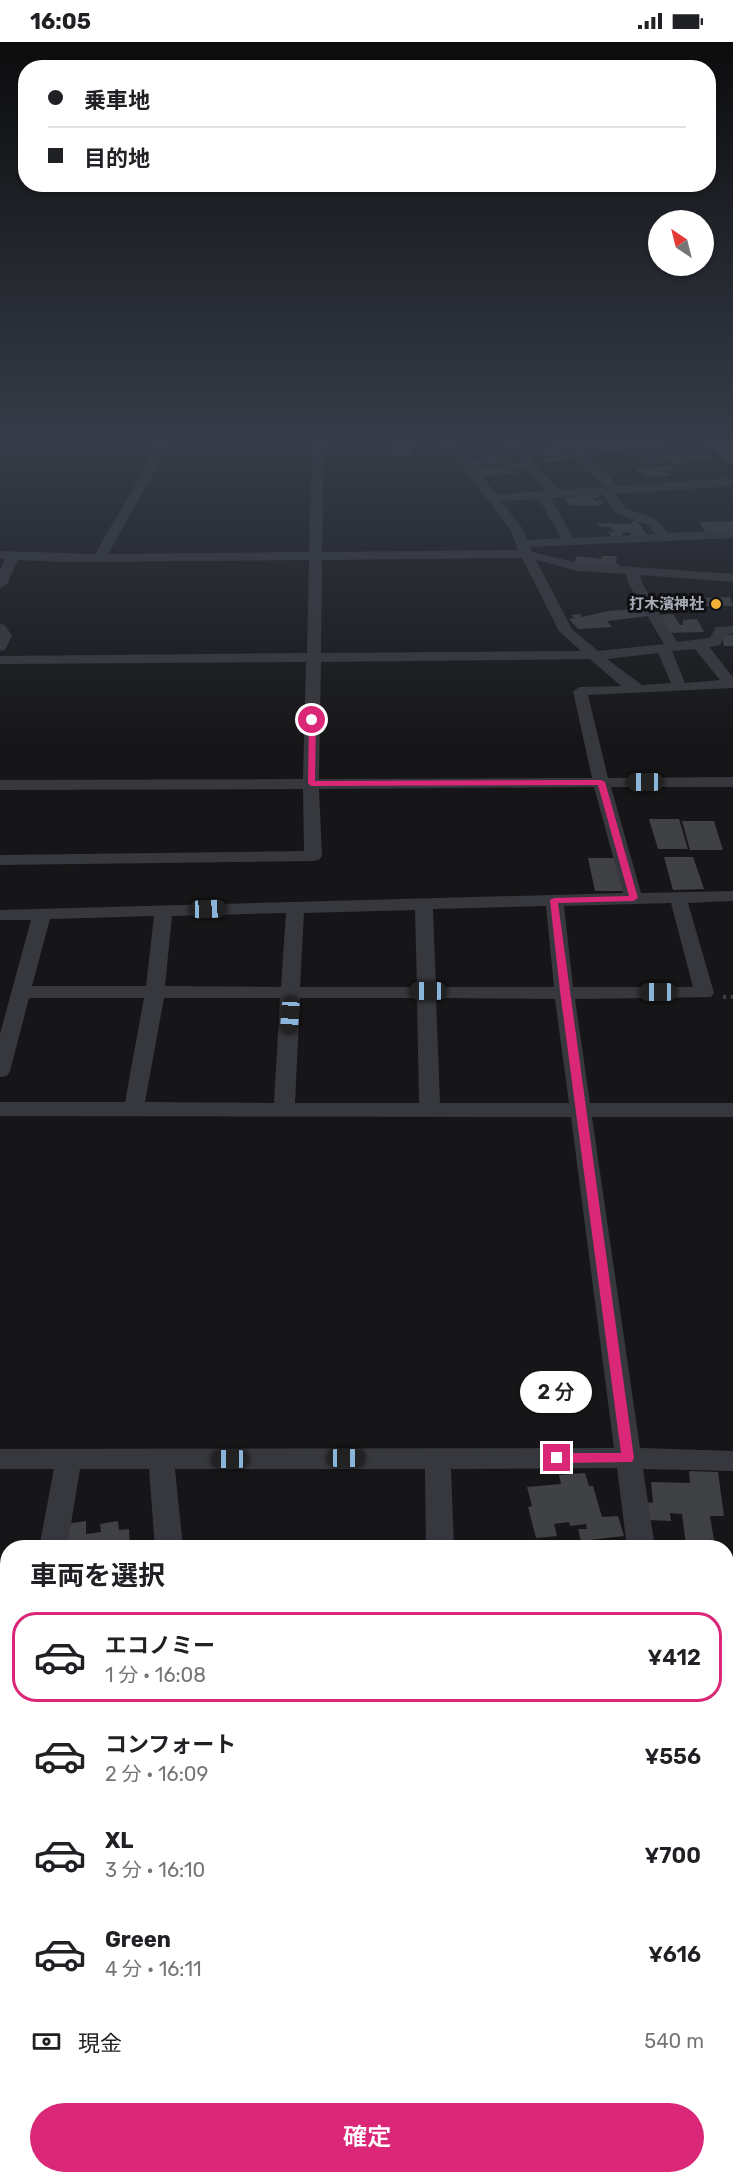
<!DOCTYPE html>
<html lang="ja">
<meta charset="utf-8">
<style>
body{margin:0;font-family:Rubik,"Noto Sans JP",sans-serif;background:#f2f2f2;color:#202124;height:100vh;display:flex;flex-direction:column;font-size:22px;white-space:nowrap}
*{box-sizing:border-box;margin:0}
p{font-size:20px;color:#757577}
.icon{flex:none;width:33px;height:33px;fill:none;stroke:currentColor;stroke-width:2;stroke-linecap:round;stroke-linejoin:round}
.map{position:relative;flex:1;overflow:hidden}
.drawer{position:absolute;left:0px;top:1498px;width:734px;height:644px;display:flex;flex-direction:column;background:#fff;border-radius:24px 24px 0 0;box-shadow:0 2px 4px #0004}
.drawer>*{flex:none}
.top-card{position:absolute;left:18px;top:18px;width:698px;height:132px;border-radius:24px;box-shadow:0 2px 4px #0004;display:grid;align-content:center;height:132px;padding:0 30px;background:#fff}
.needle{width:39px;rotate:325deg}
.tools{position:absolute;left:648px;top:168px;display:grid;gap:12px}
.tools a{display:grid;place-items:center;width:66px;height:66px;border-radius:50%;background:#fff;box-shadow:0 2px 4px #0004;font-size:30px}
.end{position:absolute;width:27px;height:27px;margin:-14px;border:8px solid #db2777;background:#fff;box-shadow:0 0 0 3px #fff}
.from{border-radius:50%}
.bubble{position:absolute;height:42px;border-radius:21px;background:#fff;box-shadow:0 2px 4px #0004;font-size:20px;font-weight:600;line-height:42px;text-align:center}
.car{position:absolute;width:18px;height:36px;margin:-18px -9px;border-radius:8px;box-shadow:0 0 4px 2px #0007;background:linear-gradient(#222 24%,#8ab4d8 0 40%,#222 0 76%,#8ab4d8 0 86%,#222 0)}
.top-card b{display:flex;align-items:center;gap:21px;height:57px;font-size:22px}
.top-card b+b{border-top:2px solid #e0e0e0}
.top-card i{width:15px;height:15px;background:#202124}
ul{padding:0;list-style:none}
li{display:flex;align-items:center;gap:18px;height:90px;margin:0 12px 9px;padding:0 18px;border:3px solid transparent;border-radius:24px}
li div{flex:1}
li b{display:block;font-size:22px}
li em{font-style:normal;font-weight:600}
li.selected{border-color:#db2777}
li>.icon{width:54px;height:54px;stroke-width:1.5}
h2{padding:0 30px;font-size:27px;line-height:72px}
.pay{display:flex;align-items:center;gap:15px;height:66px;padding:0 30px;font-size:22px}
.pay p{margin-inline-start:auto}
.cta{display:flex;gap:12px;margin-top:auto;padding:12px 30px}
.cta a{flex:1;height:69px;border-radius:36px;background:#db2777;color:#fff;font-size:24px;font-weight:600;line-height:69px;text-align:center}
.status{display:flex;justify-content:space-between;align-items:center;height:42px;padding:0 30px;background:#fff;direction:ltr}
.status svg{height:16px;fill:currentColor}
.map>svg:first-child{display:block}
.building{fill:#404145}
.lines{fill:none;stroke-linecap:round;stroke-linejoin:round}
.path{stroke:#3d3f44;stroke-width:4;stroke-dasharray:3 4.5;stroke-linecap:butt}
.street{fill:#37383d;fill-rule:evenodd}
.primary{fill:#53555c;fill-rule:evenodd}
.route{fill:#db2777}
.poi-dot{fill:#f2b134;stroke:#111113;stroke-width:2}
.labels{text-anchor:middle;dominant-baseline:central;stroke-width:6;stroke-linejoin:round;paint-order:stroke}
.far-poi-label{font-size:15px;font-weight:bold;fill:#a8adb8;stroke:#111113;text-anchor:end}
</style>
<div class="status"><b>16:05</b><svg viewBox="0 0 49 12"><path d="M0 12V9h3v3zM5 12V6h3v6zM10 12V3h3v9zM15 12V0h3v12zM26 1h20v11H26zM47 4h2v5h-2z"/></svg></div>
<div class="map">
<svg width="733" height="2141" viewBox="0 0 733 2141">
<rect width="100%" height="100%" fill="#161618"/>
<g class="building">
<path d="M392,400H411L412,415H392Z"/>
<path d="M584,400H608V402L596,403L603,407L579,411L569,402H586Z"/>
<path d="M564,404L568,408L561,409L571,418L547,421L544,418L556,415L553,413L541,414L531,409Z"/>
<path d="M699,408L716,417L674,422L670,419L647,423L639,418Z"/>
<path d="M510,411L513,415L507,416L513,420L471,424L466,417L483,418L481,415Z"/>
<path d="M525,421L528,425L507,427L519,433L507,432L481,435L473,426L484,425L486,427L500,425L498,423Z"/>
<path d="M670,423L673,427L660,428L672,434L645,435L634,427Z"/>
<path d="M597,451L600,456H593L594,459L601,458L604,462H600L601,464L569,463L565,456Z"/>
<path d="M631,479H637L648,494L632,495L629,490L621,491L623,494L612,495L608,490H614L610,485H600L597,481L632,482Z"/>
<path d="M733,479V489L706,490L699,480Z"/>
<path d="M576,514L601,517L602,514H617L616,522H619V527L575,521Z"/>
<path d="M730,555L733,564H701L696,556Z"/>
<path d="M642,566L648,574L607,579L612,585L578,587L569,577L574,576L571,573L580,572L582,575L609,569Z"/>
<path d="M673,572L680,583H683V578L697,577L704,590L668,591L657,573Z"/>
<path d="M722,592L733,593V604H724Z"/>
<path d="M649,777H679L688,807H658Z"/>
<path d="M682,779H714L723,808H690Z"/>
<path d="M664,815H693L704,847L673,848Z"/>
<path d="M588,816H617L625,849H595Z"/>
<path d="M689,1429L718,1430L724,1474H710L715,1504L686,1503L682,1472L670,1471L671,1479L648,1478L646,1460L653,1461L651,1440L690,1441Z"/>
<path d="M585,1431L589,1444H593L602,1475L618,1474L624,1494L581,1499L578,1487H587L586,1482L570,1484L569,1480L554,1482L557,1494L536,1496L528,1465L532,1464L527,1445L561,1442L559,1433Z"/>
<path d="M86,1479V1492L101,1490L100,1482L118,1479L119,1488L129,1487L130,1506H67L66,1482Z"/>
<path d="M726,1644L733,1645V1790H726Z"/>
</g>
<g class="lines">
<path class="path" d="M723,955H733"/>
<g class="street">
<path d="M160,400H171L108,512L309,510L312,400H324L322,510L518,508L511,488L443,400H454L496,452L546,449L513,412L507,400H518L522,409L559,448L605,445L573,416L561,400H572L578,408L632,400H663L658,403L585,414L608,433L617,444L733,436V444L615,452L625,466L656,477L668,491L733,488V496L530,505L532,510L578,521L733,532V540L640,533L642,541L677,600L710,596L716,585L733,584V592H726L720,603L709,605L733,635V646L588,653L608,736L733,735V745H611L641,851L733,849V859L688,861L714,951L711,955L575,957L590,1061H733V1075H592L640,1406L733,1409V1429L643,1427L655,1506H627L617,1426L451,1427L454,1506H426L425,1427H175L183,1506H155L149,1427H80L67,1506H39L54,1427H0V1407L614,1406L571,1075L0,1074V1060H125L144,956H29L10,1029L7,1034L0,1035V992L31,878H0V868L623,851L594,745L319,747L322,814L319,818L313,819L0,823V813L304,809L303,747L0,748V738L303,737L306,620L0,622V614L307,611L309,518L66,520L18,518L7,542L0,546V528L5,517H0V509L95,512ZM602,452L617,472L648,483L655,492L573,496L551,456ZM539,457L561,496L527,498L523,487L501,459ZM522,516L559,589L581,609L321,611L322,518ZM536,518L578,529L626,532L628,541L664,602L598,609L572,587ZM695,607L720,638L685,641L672,609ZM658,611L671,641L642,643L607,617ZM590,617L621,644L580,645L573,649L592,736L319,737L321,620ZM671,861L693,945H573L564,864ZM546,864L554,945H436L433,867ZM415,868L417,945H300L304,871ZM286,871L281,945L165,944L172,874ZM154,874L146,944H32L50,877ZM164,956H280L274,1061L145,1060ZM300,956H417L419,1061H295ZM436,956L555,957L569,1061H440Z"/>
<path d="M0,582L5,583L12,594L5,608L0,609Z"/>
<rect x="726" y="1552" width="7" height="24"/>
<path d="M8,1741V1782L5,1783L0,1781V1744Z"/>
<rect x="726" y="1800" width="7" height="30"/>
<path d="M283,2134H319L318,2141H282Z"/>
</g>
<path class="primary" d="M703,400H724L733,407V421L727,420Z"/>
</g>
<linearGradient id="sky" x2="0" y2="1"><stop stop-color="#0c0c0d"/><stop offset="0.57" stop-color="#363c48"/><stop offset="1" stop-color="#363c48" stop-opacity="0"/></linearGradient>
<rect width="733" height="700" fill="url(#sky)"/>
<path class="route" d="M312,676L316,678L315,739L601,738L605,740L638,856L633,859L558,861L634,1416L632,1420L557,1421L551,1416L557,1411H621L560,949L550,858L554,856L629,854L598,743L311,744L308,741L309,678Z"/>
<circle class="poi-dot" cx="716" cy="562" r="6"/>
<g class="labels">
<g class="far-poi-label">
<text x="704" y="562">打木濱神社</text>
</g>
</g>
</svg>
<div class="tools">
<a><svg class="needle" viewBox="-14 -14 28 28"><path d="M0-13l5 13h-10z" fill="#e53935"/><path d="M0 13l5-13h-10z" fill="#757577"/></svg></a>
</div>
<i class="end from" style="left:312px;top:678px"></i>
<i class="end" style="left:557px;top:1416px"></i>
<div class="bubble" style="left:520px;top:1329px;width:72px">2 分</div>
<i class="car" style="left:645px;top:740px;rotate:270deg"></i>
<i class="car" style="left:208px;top:867px;rotate:88deg"></i>
<i class="car" style="left:428px;top:949px;rotate:270deg"></i>
<i class="car" style="left:658px;top:950px;rotate:270deg"></i>
<i class="car" style="left:290px;top:973px;rotate:184deg"></i>
<i class="car" style="left:346px;top:1416px;rotate:90deg"></i>
<i class="car" style="left:230px;top:1417px;rotate:270deg"></i>
<div class="top-card">
<b><i class="from"></i>乗車地</b>
<b><i></i>目的地</b>
</div>
<section class="drawer">
<h2>車両を選択</h2>
<ul>
<li class="selected"><svg class="icon" aria-label="car" viewBox="0 0 24 24"><path d="M5 17H2v-5l4-1 3-4h7l3 4 3 1v5h-3M9 17h6M6 11h13"/><circle cx="7" cy="17" r="2"/><circle cx="17" cy="17" r="2"/></svg><div><b>エコノミー</b><p>1 分 · 16:08</p></div><em>¥412</em></li>
<li><svg class="icon" aria-label="car" viewBox="0 0 24 24"><path d="M5 17H2v-5l4-1 3-4h7l3 4 3 1v5h-3M9 17h6M6 11h13"/><circle cx="7" cy="17" r="2"/><circle cx="17" cy="17" r="2"/></svg><div><b>コンフォート</b><p>2 分 · 16:09</p></div><em>¥556</em></li>
<li><svg class="icon" aria-label="car" viewBox="0 0 24 24"><path d="M5 17H2v-5l4-1 3-4h7l3 4 3 1v5h-3M9 17h6M6 11h13"/><circle cx="7" cy="17" r="2"/><circle cx="17" cy="17" r="2"/></svg><div><b>XL</b><p>3 分 · 16:10</p></div><em>¥700</em></li>
<li><svg class="icon" aria-label="car" viewBox="0 0 24 24"><path d="M5 17H2v-5l4-1 3-4h7l3 4 3 1v5h-3M9 17h6M6 11h13"/><circle cx="7" cy="17" r="2"/><circle cx="17" cy="17" r="2"/></svg><div><b>Green</b><p>4 分 · 16:11</p></div><em>¥616</em></li>
</ul>
<div class="pay"><svg class="icon" aria-label="cash" viewBox="0 0 24 24"><path d="M3 7h18v10H3z"/><circle cx="12" cy="12" r="2"/></svg>現金<p>540 m</p></div>
<div class="cta"><a>確定</a></div>
</section>
</div>
